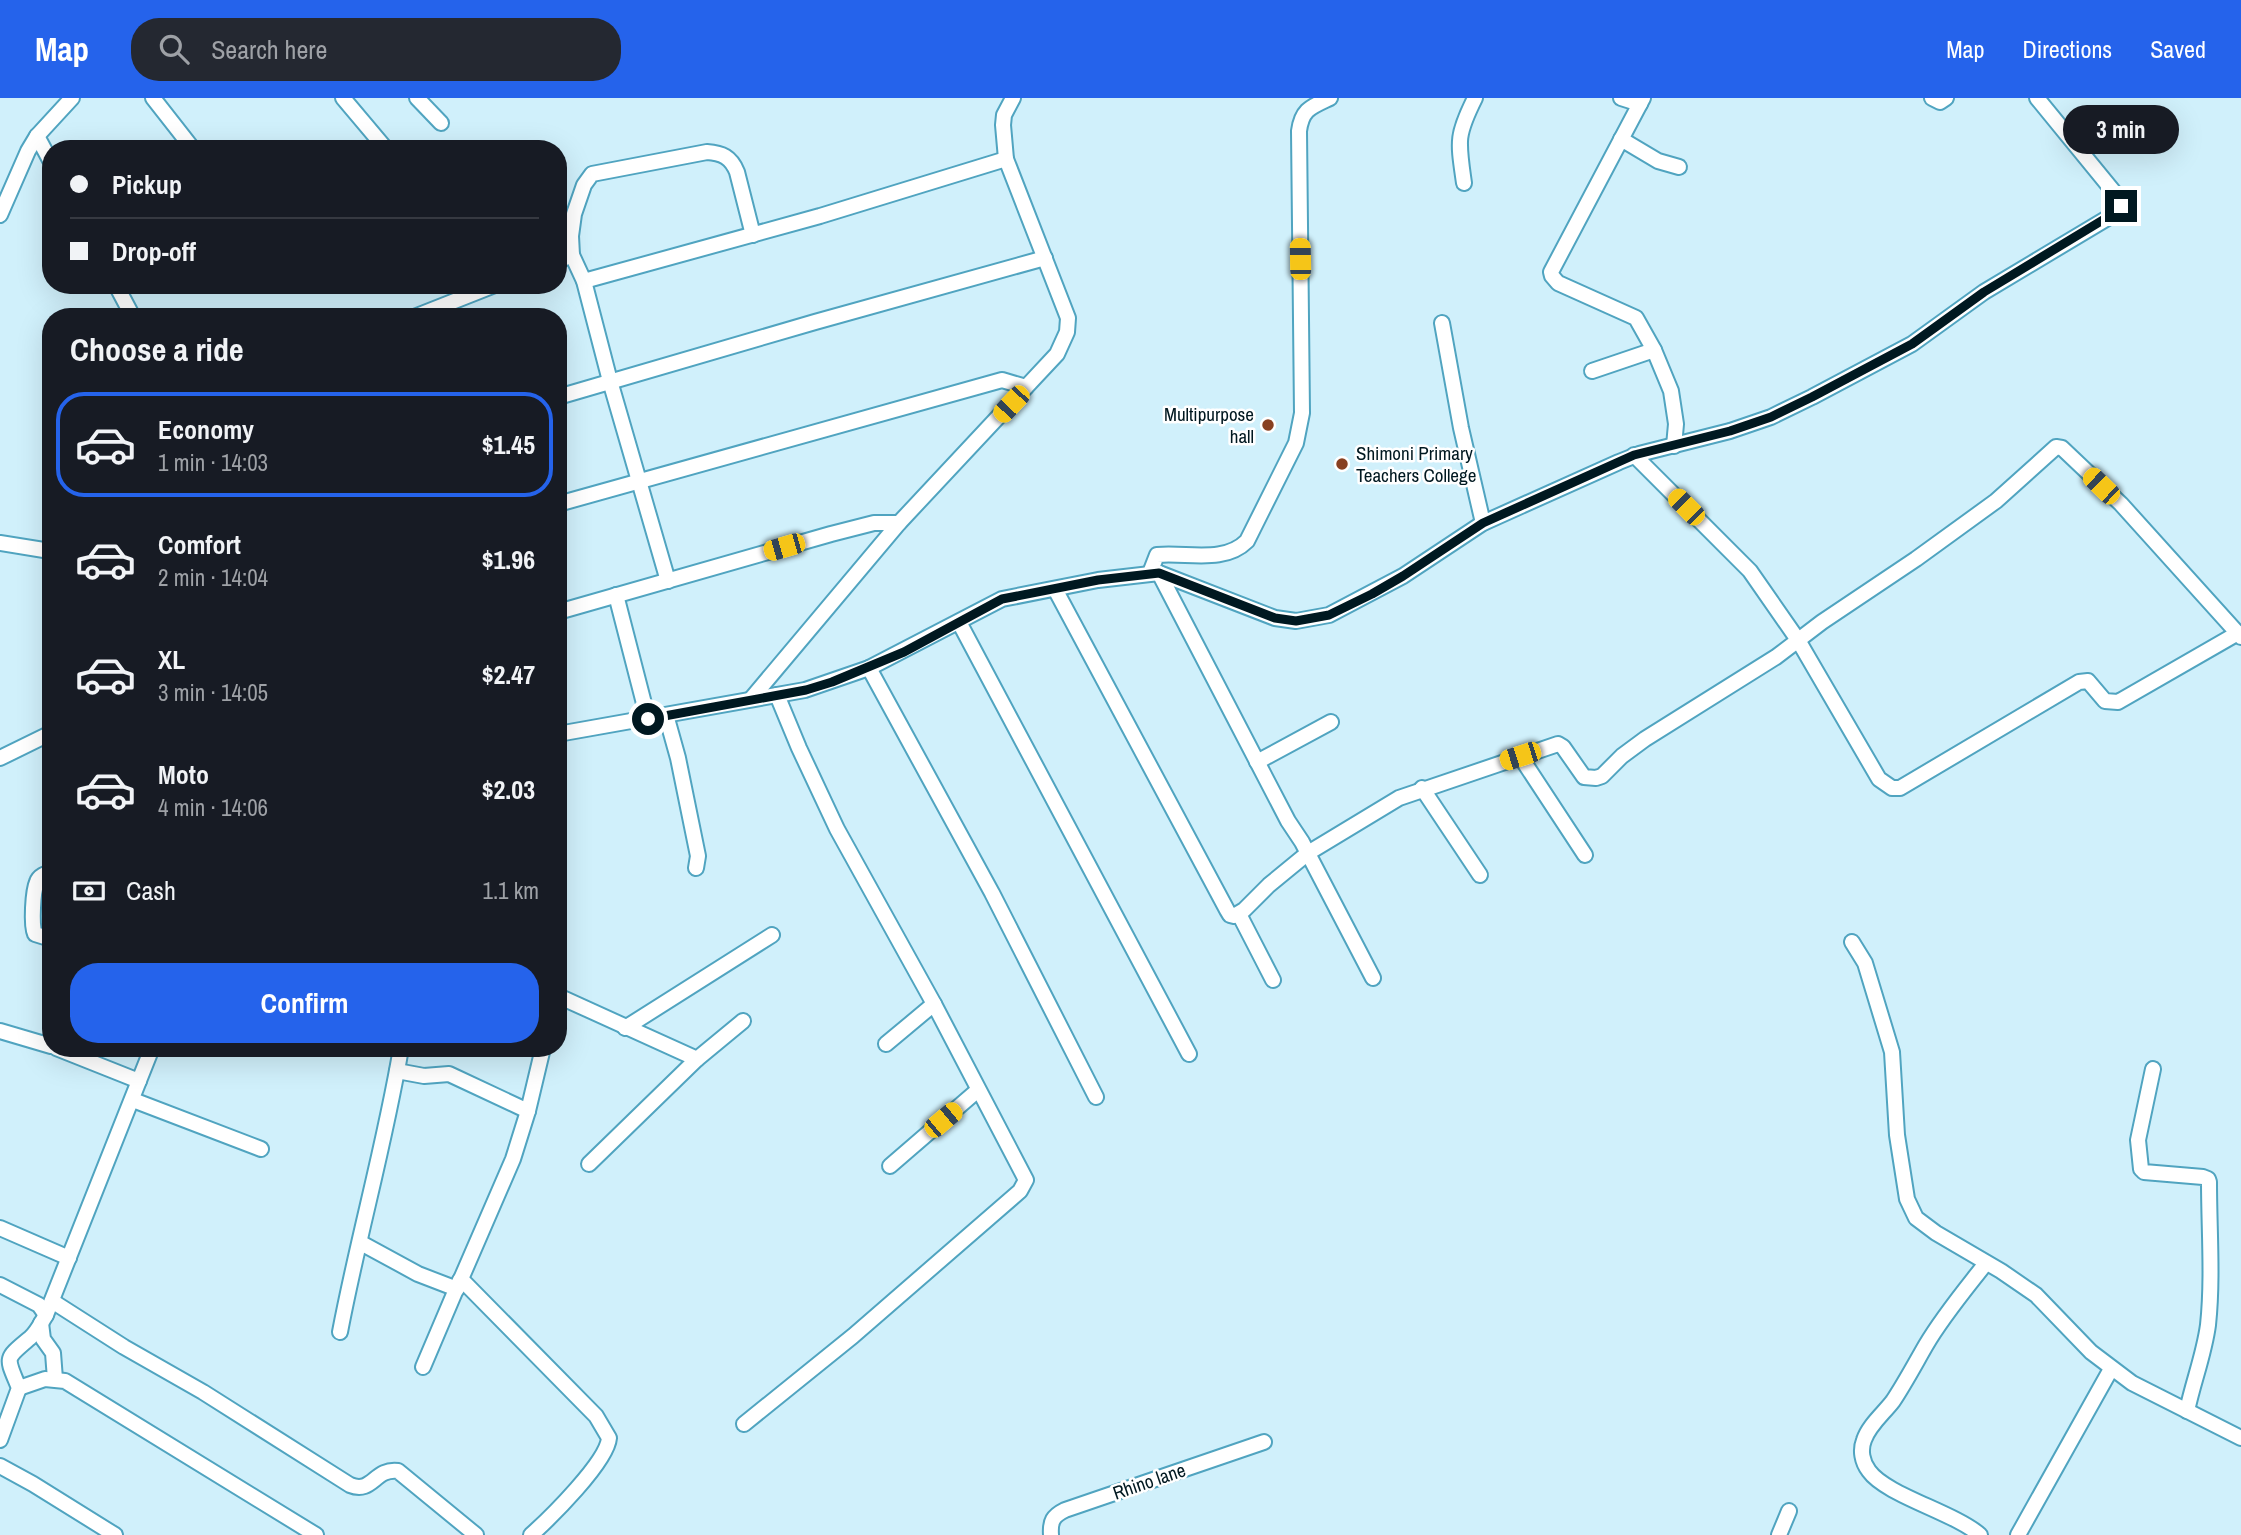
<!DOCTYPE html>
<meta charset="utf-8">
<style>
body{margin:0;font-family:"Archivo Narrow",sans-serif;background:#242831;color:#f1f3f6;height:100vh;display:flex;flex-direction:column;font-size:26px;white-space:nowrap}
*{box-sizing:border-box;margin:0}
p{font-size:23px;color:#9ea1a6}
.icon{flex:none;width:38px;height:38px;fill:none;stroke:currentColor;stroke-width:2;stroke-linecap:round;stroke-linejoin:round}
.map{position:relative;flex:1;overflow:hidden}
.details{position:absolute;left:42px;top:210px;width:525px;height:749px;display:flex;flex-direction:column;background:#171b24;border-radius:28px;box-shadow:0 7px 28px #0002}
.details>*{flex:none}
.banner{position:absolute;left:42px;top:42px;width:525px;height:154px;border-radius:28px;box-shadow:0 7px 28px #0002;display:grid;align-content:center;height:154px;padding:0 28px;background:#171b24}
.end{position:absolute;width:32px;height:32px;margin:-16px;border:9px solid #001820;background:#fff;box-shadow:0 0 0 4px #fff}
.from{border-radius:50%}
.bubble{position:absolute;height:49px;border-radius:24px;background:#171b24;box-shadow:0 7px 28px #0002;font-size:23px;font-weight:800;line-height:49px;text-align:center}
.car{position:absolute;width:21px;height:42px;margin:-21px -10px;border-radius:9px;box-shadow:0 0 5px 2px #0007;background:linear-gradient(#f5c518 24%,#345 0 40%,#f5c518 0 76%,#345 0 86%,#f5c518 0)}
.banner b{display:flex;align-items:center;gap:24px;height:66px;font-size:26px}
.banner b+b{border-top:2px solid #363941}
.banner i{width:18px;height:18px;background:#f1f3f6}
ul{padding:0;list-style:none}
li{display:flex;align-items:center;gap:21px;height:105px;margin:0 14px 10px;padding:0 14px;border:4px solid transparent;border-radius:28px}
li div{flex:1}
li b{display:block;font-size:26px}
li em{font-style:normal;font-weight:800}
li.current{border-color:#2563eb}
li>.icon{width:63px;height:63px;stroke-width:1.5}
h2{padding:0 28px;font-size:32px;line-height:84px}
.pay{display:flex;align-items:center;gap:18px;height:77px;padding:0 28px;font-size:26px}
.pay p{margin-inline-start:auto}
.primary-button{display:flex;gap:14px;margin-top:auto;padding:14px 28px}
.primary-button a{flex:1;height:80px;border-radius:28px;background:#2563eb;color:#fff;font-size:28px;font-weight:800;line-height:80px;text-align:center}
header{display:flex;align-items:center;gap:42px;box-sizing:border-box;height:98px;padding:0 35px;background:#2563eb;color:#fff}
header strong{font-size:33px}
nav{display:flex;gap:38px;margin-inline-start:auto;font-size:24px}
.search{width:490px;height:63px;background:#242831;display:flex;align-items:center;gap:18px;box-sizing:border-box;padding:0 24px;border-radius:28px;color:#9ea1a6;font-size:26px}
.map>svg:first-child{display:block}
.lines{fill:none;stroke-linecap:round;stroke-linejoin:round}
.minor-casing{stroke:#50a4c0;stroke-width:18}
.minor{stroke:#fff;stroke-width:14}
.route{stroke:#001820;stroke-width:9}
.poi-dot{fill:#884021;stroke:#fff;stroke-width:2.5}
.labels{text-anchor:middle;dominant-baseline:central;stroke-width:5;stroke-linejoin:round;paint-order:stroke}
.poi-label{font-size:19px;fill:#001820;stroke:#fff;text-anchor:end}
.street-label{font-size:19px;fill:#001820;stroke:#fff}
</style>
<header>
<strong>Map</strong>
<div class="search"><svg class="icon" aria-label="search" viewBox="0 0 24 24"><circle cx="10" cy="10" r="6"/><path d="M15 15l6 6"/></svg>Search here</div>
<nav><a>Map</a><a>Directions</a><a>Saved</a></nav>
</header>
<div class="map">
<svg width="2241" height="1437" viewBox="0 0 2241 1437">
<rect width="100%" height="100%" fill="#d0f0fb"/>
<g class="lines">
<defs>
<g id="minor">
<path d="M153,0L193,51"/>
<path d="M343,0L386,51"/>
<path d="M417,0L441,25"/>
<path d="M1621,0L1640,6"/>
<path d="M1643,0L1551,174L1552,178L1558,185L1636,220L1654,252L1671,293L1676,326L1674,348"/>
<path d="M1932,0L1940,4L1946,0"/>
<path d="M37,38L51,64"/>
<path d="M1621,41L1658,63L1679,69"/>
<path d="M1464,85C1458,43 1456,38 1475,0"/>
<path d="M0,117L28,53L37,38L72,0"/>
<path d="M558,163L572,157"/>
<path d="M584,183L820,118L1006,61"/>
<path d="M116,187L133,219"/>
<path d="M414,219L495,187"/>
<path d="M1442,225L1461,330L1483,425"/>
<path d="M1592,273L1654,252"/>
<path d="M558,299L815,224L1045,160"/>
<path d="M1634,357L1750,473L1798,542L1879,681L1892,690H1900L2079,584L2088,583L2105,603L2118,604L2238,535"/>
<path d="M558,406L1002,282L1026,289"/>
<path d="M0,445L50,453"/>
<path d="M1150,475L1157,457C1187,454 1224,466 1247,443L1296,345L1302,315L1299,33C1302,11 1311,9 1330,0"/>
<path d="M1159,475L1288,723L1302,744L1373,880"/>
<path d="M668,483L610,283L584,183L572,157L571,138L574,116L584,87L592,76L707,54C722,55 731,59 737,74L753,137"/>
<path d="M1055,491L1227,812L1230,817L1234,818L1244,812L1269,787L1308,755L1399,700L1558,646L1563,649L1584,679L1596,680L1602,678L1622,658L1645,641L1776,559L1822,524L1916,461L1996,403L2056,349L2062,350L2121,406L2241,539"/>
<path d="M616,497L648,621"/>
<path d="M558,514L831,436L874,425H899"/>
<path d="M959,524L1189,956"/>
<path d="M869,570L992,795L1096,999"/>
<path d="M751,601L899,425L1057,256L1067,234L1068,220L1006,61L1003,27L1004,17L1013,0"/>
<path d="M666,617L678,660L698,758L696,770"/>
<path d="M558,636L805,592L869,570L1002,501L1098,482L1159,475L1275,520L1296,523L1329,517L1403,478L1483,425L1619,364L1639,356L1730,333L1771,319L1812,299L1912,246L1984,194L2116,115L2121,108L2118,99L2037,0"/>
<path d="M1520,658L1585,757"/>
<path d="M0,660L51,635"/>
<path d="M1257,664L1331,624"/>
<path d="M1422,690L1480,777"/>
<path d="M558,752V793"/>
<path d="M51,774C45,776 39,778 37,784C33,793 31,827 35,836L51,841"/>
<path d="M1239,816L1273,882"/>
<path d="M1852,844L1865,865L1892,954L1897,1037L1907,1101L1916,1120L1936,1135L2001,1173L2036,1197L2091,1254L2132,1285L2241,1340"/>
<path d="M558,898L697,961L743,923"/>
<path d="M625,930L772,837"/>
<path d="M0,933L51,948"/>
<path d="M886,946L934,906"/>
<path d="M56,950L139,983"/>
<path d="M2153,971L2138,1042L2141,1071L2144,1074L2203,1079L2208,1081L2209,1084C2209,1131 2213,1180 2208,1227C2204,1257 2193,1284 2187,1313"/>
<path d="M397,973L424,978L449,976L528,1013"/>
<path d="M133,1002L261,1051"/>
<path d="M589,1066L697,961"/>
<path d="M890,1068L978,992"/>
<path d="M0,1130L69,1160"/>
<path d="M361,1145L418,1176L457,1191"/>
<path d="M0,1187L39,1207L46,1217"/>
<path d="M52,1203L124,1249L203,1294L350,1387C373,1396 374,1370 398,1373L476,1437"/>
<path d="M41,1225L43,1241L53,1255L55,1281"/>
<path d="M340,1234C358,1139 385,1046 401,950"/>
<path d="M423,1269L460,1182"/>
<path d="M19,1290L45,1281L65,1283L316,1437"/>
<path d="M744,1326L853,1238L1020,1093L1026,1082L934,906L837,731L799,650L777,597"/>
<path d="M0,1342L19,1290C6,1258 4,1262 30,1240C37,1234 41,1225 46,1217L152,950"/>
<path d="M0,1368L33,1386L115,1437"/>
<path d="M531,1437C550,1420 607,1364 609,1340L596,1318L461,1181L513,1061L528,1013L543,950"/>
<path d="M1051,1437C1050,1423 1053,1418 1065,1412L1264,1344"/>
<path d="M1779,1437L1789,1413"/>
<path d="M1980,1437C1953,1414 1886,1397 1869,1373C1862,1364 1860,1352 1864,1342C1869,1327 1884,1315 1893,1303C1905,1285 1915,1266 1926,1247C1943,1218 1965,1192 1986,1165"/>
<path d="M2018,1437L2111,1271"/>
</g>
</defs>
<use href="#minor" class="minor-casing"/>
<use href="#minor" class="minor"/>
</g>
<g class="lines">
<path class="route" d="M648,621L806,592L832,584L904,554L1002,501L1098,482L1159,475L1275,520L1296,523L1329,517L1372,496L1403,478L1483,425L1634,357L1730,333L1771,319L1812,299L1912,246L1984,194L2116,114L2121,108"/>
</g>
<g class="poi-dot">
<circle cx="1268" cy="327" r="7"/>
<circle cx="1342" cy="366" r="7"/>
</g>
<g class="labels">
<g class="poi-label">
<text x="1254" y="316">Multipurpose<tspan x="1254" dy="22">hall</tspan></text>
<text x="1356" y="355" text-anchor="start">Shimoni Primary<tspan x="1356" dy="22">Teachers College</tspan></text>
</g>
<g class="street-label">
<text transform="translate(1149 1383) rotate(-19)">Rhino lane</text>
</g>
</g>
</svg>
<i class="end from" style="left:648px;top:621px"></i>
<i class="end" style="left:2121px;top:108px"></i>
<div class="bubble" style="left:2063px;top:7px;width:116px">3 min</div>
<i class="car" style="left:1300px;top:161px;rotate:359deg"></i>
<i class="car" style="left:1011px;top:306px;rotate:223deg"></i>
<i class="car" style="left:2101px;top:388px;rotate:314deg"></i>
<i class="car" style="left:1686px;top:409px;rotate:315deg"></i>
<i class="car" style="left:784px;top:449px;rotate:254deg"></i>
<i class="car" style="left:1520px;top:658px;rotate:252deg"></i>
<i class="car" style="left:943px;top:1022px;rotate:50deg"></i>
<div class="banner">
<b><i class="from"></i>Pickup</b>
<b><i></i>Drop-off</b>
</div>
<section class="details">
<h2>Choose a ride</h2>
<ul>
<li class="current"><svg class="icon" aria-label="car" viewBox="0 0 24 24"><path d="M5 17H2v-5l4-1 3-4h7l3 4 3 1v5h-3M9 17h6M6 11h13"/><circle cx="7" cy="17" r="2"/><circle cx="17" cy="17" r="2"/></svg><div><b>Economy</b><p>1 min · 14:03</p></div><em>$1.45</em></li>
<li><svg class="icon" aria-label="car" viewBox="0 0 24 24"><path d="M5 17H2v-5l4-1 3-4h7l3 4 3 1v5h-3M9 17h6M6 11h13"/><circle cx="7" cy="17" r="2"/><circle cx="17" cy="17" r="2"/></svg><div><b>Comfort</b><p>2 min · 14:04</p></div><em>$1.96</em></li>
<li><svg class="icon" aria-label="car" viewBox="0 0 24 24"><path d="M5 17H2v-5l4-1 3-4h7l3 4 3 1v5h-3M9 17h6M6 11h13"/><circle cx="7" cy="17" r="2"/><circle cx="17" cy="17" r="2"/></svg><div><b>XL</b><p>3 min · 14:05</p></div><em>$2.47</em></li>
<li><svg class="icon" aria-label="car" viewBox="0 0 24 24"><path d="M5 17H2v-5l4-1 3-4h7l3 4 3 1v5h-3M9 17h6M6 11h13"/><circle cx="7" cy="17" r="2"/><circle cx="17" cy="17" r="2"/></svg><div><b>Moto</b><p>4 min · 14:06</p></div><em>$2.03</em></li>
</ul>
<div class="pay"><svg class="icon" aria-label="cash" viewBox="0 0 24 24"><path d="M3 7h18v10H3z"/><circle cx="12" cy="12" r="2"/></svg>Cash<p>1.1 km</p></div>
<div class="primary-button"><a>Confirm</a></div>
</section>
</div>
